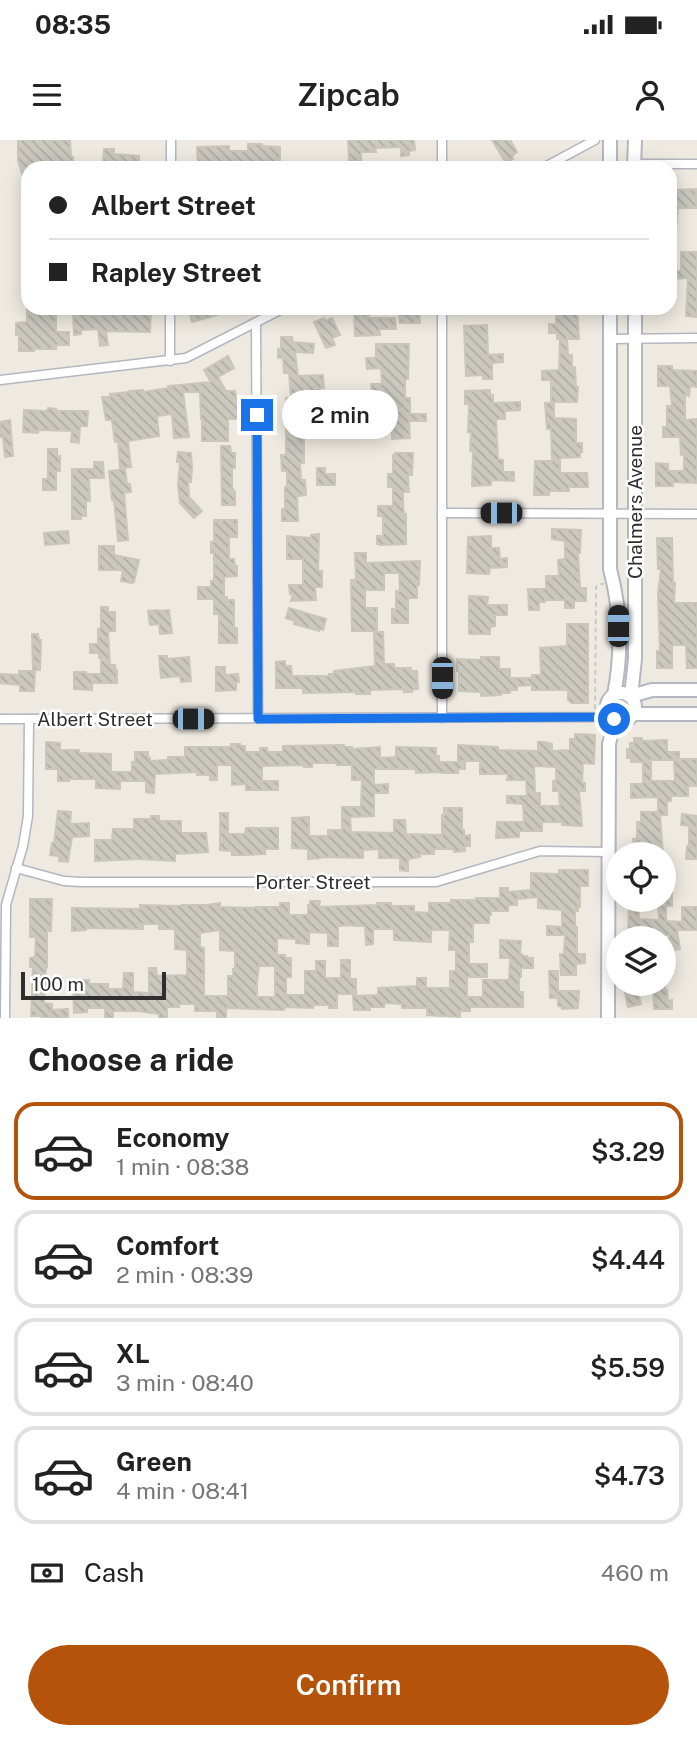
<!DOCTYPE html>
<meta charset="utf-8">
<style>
body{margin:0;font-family:"Public Sans",sans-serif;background:#f6f6f6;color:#222;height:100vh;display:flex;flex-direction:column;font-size:26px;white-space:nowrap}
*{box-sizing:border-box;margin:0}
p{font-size:23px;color:#767676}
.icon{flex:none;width:38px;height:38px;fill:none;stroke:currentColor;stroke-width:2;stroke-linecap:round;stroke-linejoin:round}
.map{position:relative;height:878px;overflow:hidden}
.sheet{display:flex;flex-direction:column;background:#fff;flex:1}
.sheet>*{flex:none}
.hud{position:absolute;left:21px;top:21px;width:656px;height:154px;border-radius:21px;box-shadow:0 4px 18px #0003;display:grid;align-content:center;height:154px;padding:0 28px;background:#fff}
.fabs{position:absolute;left:606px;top:702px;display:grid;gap:14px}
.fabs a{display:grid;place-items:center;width:70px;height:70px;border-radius:50%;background:#fff;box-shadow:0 4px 18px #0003;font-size:35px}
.scale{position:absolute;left:21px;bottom:18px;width:145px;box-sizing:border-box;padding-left:7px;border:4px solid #2e2e2e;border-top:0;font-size:19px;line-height:24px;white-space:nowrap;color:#2e2e2e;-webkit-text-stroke:5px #fff;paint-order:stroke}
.end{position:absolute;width:32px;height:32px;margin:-16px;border:9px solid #1a73e8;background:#fff;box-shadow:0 0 0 4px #fff}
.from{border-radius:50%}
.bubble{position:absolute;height:49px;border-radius:24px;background:#fff;box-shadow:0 4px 18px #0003;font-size:23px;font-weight:600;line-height:49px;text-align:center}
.car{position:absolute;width:21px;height:42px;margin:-21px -10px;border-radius:9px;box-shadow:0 0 5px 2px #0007;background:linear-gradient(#222 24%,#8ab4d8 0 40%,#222 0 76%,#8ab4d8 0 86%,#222 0)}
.hud b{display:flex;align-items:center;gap:24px;height:66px;font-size:26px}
.hud b+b{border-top:2px solid #e0e0e0}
.hud i{width:18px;height:18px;background:#222}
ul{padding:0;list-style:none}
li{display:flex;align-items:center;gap:21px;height:98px;margin:0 14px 10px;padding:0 14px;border:4px solid #e0e0e0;border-radius:21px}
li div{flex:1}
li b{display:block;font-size:26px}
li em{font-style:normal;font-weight:600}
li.current{border-color:#b45309}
li>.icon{width:63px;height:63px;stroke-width:1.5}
h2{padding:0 28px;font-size:32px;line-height:84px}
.pay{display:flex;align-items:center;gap:18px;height:77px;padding:0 28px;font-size:26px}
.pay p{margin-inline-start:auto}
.primary-button{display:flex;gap:14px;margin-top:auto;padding:14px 28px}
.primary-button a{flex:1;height:80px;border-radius:42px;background:#b45309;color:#fff;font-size:28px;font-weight:600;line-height:80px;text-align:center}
.status{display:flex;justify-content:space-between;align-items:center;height:49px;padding:0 35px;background:#fff;direction:ltr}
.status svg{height:19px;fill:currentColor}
header{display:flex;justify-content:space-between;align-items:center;height:91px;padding:0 28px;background:#fff;font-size:32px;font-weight:600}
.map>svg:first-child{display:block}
.building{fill:url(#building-back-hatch);stroke:#cac6ba;stroke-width:2;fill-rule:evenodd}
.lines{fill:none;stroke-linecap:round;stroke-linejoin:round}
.street-casing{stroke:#b4b6c0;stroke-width:11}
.secondary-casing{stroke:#b4b6c0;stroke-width:16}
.path{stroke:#c9c9c9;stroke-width:2;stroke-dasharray:5 3.5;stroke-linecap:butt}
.street{stroke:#fff;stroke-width:8}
.secondary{stroke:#fff;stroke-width:12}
.route{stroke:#1a73e8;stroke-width:9}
.labels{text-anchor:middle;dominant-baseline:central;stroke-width:5;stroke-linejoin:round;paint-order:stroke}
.street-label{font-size:19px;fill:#2e2e2e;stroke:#fff}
</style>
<div class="status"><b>08:35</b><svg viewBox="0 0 49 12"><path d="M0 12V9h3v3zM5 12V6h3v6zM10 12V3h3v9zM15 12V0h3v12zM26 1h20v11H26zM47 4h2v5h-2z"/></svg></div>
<header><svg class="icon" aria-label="menu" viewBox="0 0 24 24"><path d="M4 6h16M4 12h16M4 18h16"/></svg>Zipcab<svg class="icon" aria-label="person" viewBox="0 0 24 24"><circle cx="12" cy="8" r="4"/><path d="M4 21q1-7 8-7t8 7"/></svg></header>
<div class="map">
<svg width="697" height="878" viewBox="0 0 697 878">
<defs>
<pattern id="building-back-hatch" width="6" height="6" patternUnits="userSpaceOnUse" patternTransform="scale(1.75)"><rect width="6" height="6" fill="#cac8bf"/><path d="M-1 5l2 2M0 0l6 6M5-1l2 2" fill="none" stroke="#aeaca4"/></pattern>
</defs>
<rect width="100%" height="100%" fill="#eeeae1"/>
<g class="building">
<path d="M18,0H70L71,17H73V27L28,28V46H26L18,21Z"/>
<path d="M348,0H414L415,10L409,11V15L401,16V7L375,8L376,12H361V21H349Z"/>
<path d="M492,0H510L517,12L512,16L513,19L506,23Z"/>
<path d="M248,4H262V6L280,7V28H248V22H223V28H198L197,7L229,6V11H248Z"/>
<path d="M104,9H114V14L139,16V28H126V23L103,22Z"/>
<path d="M696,49V68H678L676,88H670V50Z"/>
<path d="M681,112H697V177L686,176L688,138L671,139V131H681Z"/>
<path d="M27,168H56V192H69V205H56V209H34V211H19V195H16V183L27,182Z"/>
<path d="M73,168H84V176L102,175V171H128V168H151L150,192L106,191L108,205L100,206L98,189L81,190V194L74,195Z"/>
<path d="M188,168H217L220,174L192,182Z"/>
<path d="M354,168H380L365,178H395L396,189H379L380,195L355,196Z"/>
<path d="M408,168H419L420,183H400L399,174H408Z"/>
<path d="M556,168H577L579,199H567L568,215H572V228L575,227L576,247H578L577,262H551V240H542V231L559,230L560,199H557V193H549V184H556Z"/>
<path d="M324,178L325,181L332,178L340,195L332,198L335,205L326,208L314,182Z"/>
<path d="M487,185L488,215L503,214V222L492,223V239H483V235L466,236L464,186Z"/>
<path d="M281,197H292L293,202L314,204L313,213L295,212L298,236L323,235L324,248H320V260H306V275H296V271H286V258H291L289,233H284L283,218H278V209H281Z"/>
<path d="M376,204H409L408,239H405V258H410V274H426V281H409L410,298L392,299V292L383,293L382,280H380L379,261H375V254H372L371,244H382L381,228L367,229L366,218H376Z"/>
<path d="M228,216L234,228L218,237L226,251H235L236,257H237L239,279H228V301H202V279H201L200,252H183L189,297L174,298L172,274L157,276L159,296L128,301L131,327L120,328L118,301L115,302L112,280H106L102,257H110V254L129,252V251L143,250V252L169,248L168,246L211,242L204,230Z"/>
<path d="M658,226H672V230L697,231V247L690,246L689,256L685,255V280L697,279V343L672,342L673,346H656V323L668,324V331H684V314L681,315L680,297H663V287H667V266H672L670,246H658Z"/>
<path d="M490,250V255H493V263L520,262V270L505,271V279H496L498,319L503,320V332H514V341L491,340V345L472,346L473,311H470L471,293L468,292L469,264H465V251Z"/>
<path d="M545,263H554V278L576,279V303H582V312H580V317L560,318V333H587L588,347H569V351H549V355H534L535,321H552L551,289H547Z"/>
<path d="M48,268L56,269V271H88L87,286H80L79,303L71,302L72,291L38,290V293L23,292L24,270L47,271Z"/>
<path d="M10,280L13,316L5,317L3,297H0V282Z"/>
<path d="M286,289H302L303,300L304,299V323H300L301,340H305L306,355L297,356L298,381H282V369H285V347H287V331H282L281,315H286Z"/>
<path d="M221,306H230L231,313H235V328H232V347L235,352V365H222Z"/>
<path d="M48,309H57V316H60V331H56V350H43V339H48Z"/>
<path d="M178,312L191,313L192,328L191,342H188L189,357L202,371L194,378L180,363L178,345L180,322H177Z"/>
<path d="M395,313H413L412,335H408L409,352H403V365L404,374H406V404L381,405L377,404V396H383V376H378V366H393V347H388V334H393V315H395Z"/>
<path d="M94,322H103L104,338H89L90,361H86V376H81V379H72V329H94Z"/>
<path d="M317,328H325V334H335V345H317Z"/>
<path d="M125,329L127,344H130L131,352L124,353L128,400L118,401L114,360H112L109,331Z"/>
<path d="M214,380H237V397H229V419H234L235,426H237V436L224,437V457H227V460H234V488H237V503H219V474H214V459H198V447H211V441H214V413H211V402H214Z"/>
<path d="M552,389L581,390L580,413H578L580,448H586V461H574V468H565V460H545V462H539V470H529L528,449H546V436H559L558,420L565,419V401L552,399Z"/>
<path d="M68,391L69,403L45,405L44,393Z"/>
<path d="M319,394L318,431H322V447H315L316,460L291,461L293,454H290L289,445H303V419H287V396L311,398V395Z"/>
<path d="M491,396V408H499L500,419L507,418V427L490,428L489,434L467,433L468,397Z"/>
<path d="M657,398H672L673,443H675L674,463H697V528H687L686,505H672V528H657V511H660L658,454L661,429H658Z"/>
<path d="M99,406H114V415L139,420L134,442H132V443L121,441L123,430H99Z"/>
<path d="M355,413H366V423L420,421L419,445H417V458H408V483H392V469H396V451H400L399,433H384V450H365V468H377V491H352L351,440H356Z"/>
<path d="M469,456L488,457L487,465H507V475H495V486L490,487V494H469Z"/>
<path d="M101,467H108V472H115V491H108L110,525H115V530H117V543H92V550L74,549V532H86V534H101V517L99,518V513H90V504H98V489L101,488Z"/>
<path d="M289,468L326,479L323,490L319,489V491L294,484L295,481L286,478Z"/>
<path d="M157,470V471L169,470L172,493L160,494L159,484L150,485L148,471Z"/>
<path d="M567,484H588V563H572L568,560V550H532V545L517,546V550H510V553H501V555L481,556V552L459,551V531H457V519L481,520V517H499V529H510V538H532V535H541L540,508L567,506Z"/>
<path d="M374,492H383L384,524H394V528H411V531H417L418,549L412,550V552H404V549L370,550V554H356V552L303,553V548H276V522L285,521V526H291L292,536H329V534H334V531L375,526Z"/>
<path d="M32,494H38L39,500H41L40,530H33Z"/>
<path d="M159,516H167V519L189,517L191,541L181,542L180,536L161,538Z"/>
<path d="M216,527H225V535L238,534L239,542H236V550L216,551Z"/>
<path d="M19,531H35L34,551H20V545L0,543V534L19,535Z"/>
<path d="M575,594L595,595L594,624L583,623L582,643H585V651H579L582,686L562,685V682H542V691H519V697L496,698L497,682H524L523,664L507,663V656H527L526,640H507L508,634H480V621H458V605L498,607V610L538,611V602H545L552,604V611L570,610V599H575ZM534,626L556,627V641H553V651H559L560,666H540V653H535Z"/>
<path d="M634,598H642V601L667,600V612H679V619H697V646H688V656H671V661H667V675H660L663,714H643L642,706L634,707L633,699H637V682H641V672H658V657L631,658V644H643V622H631V618H627V609H630V603H634ZM651,620H674L675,641H651Z"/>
<path d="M46,602L60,603V610H79V613L111,614V632H132V622H135V612H148V618H150V621L168,620V617H185V607H231V604H240V606H245V612H260V608H267V612H283V606L344,605V607H352V609L380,607V618L396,617V607L436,608V616H439V622H465V629H458V633H442V632L416,633V629H374V645L388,644V653H374V676L350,677L351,692L394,693V680H405L406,694L442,695V675H444V668H462V690H464V696L470,695V706H465V711L454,712L453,709H434V714H420V717L408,719V731L400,730V718H379V709L363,710V718L320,717V718L308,719V709L292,708V678L309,677V696H328V690H342V667H361L362,640H352V625H337V623H312V627H304V625L262,626V641H278V650H246V644L232,645V625H217V640H210V635H197V632L155,634L154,653L146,652V641H120V649L96,648V639H69V641H58V629H46Z"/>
<path d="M58,671L71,672L70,684L89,683V696L72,697L68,722L59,721V716L50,715L52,703H54Z"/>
<path d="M220,673H228V694H245L246,688H278V709H265V714L243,715H232V711L220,710Z"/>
<path d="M682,674L697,676V719H686L687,706L689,707V686L681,685Z"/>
<path d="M151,676H159V681H181V693H206L208,712L175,714V721L139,719L95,721V700H112L113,689H134V679H151Z"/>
<path d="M559,730H588V746H580V767H578V771H575V787H577V814H585V823L576,824V835H561L560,814H564L565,795H547V786L562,787V770L538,768V757L517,759V765H508V771H491V775H489V783H473V802H469V824H487V837H467V857H483V840H509L510,818H500V800L521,801L520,814H522V816H527L526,818H533V828H521V837H519V852H523V867H470V871H460V877L427,875V868H402V864L384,863V867H370V870H354L353,856L378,855V848L417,846V838H426V848H450V831H456V810H449L450,790H431V802L394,800V789H373V804L366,805L365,786H354V785L338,786V806H328V793L309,792V804L296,803V799L277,798V815H285V818H291V837H286V855H305V831H316V821H325V838H341V820H350V839H356V854H337V868H329V865H313V868L285,867L284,870L226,868V878H217V871H195V864H179V867H167V878H159V874L138,871H113V878H105V868H87V872L74,873L73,840H89V844H108V849H123L124,833H133V852L149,853V828H156L157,836L187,835V810L175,809V789H159V784H143V789L86,788V790L72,791V768L140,769V765L182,766V765H208L220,763V767L256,768V767H280V763H289V775H308V765H310V761H320L319,767L377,765V763H391V766H414V772L429,773V763H451V760H476V758H500V748H508V752L531,750V733L559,734ZM220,790V810L235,811V829H233V836H228V856H204V808L200,807V793ZM259,826H275V857H257V842Z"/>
<path d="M664,742H672V766H666V781L682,782V767H697V790H677L680,809L671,811L669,795H640V798H628L629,760H638L639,779L659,780L658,760H663Z"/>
<path d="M30,759H52L51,791H47V827H46L44,863L52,864V870L68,869V878H42V876H31L33,827H30V818L35,817L36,797H30Z"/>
<path d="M549,831H558V851H579L578,868L562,869V867L558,866V858H550Z"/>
<path d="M628,844H638L636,848L640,849L638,853L641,864L628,867L625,852Z"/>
<path d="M653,844H665V850H667L668,861L672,860V869H654Z"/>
</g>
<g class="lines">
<defs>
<g id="street">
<path d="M442,0V28"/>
<path d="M634,24H697"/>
<path d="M171,28V0"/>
<path d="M543,28L595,0"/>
<path d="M256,183L258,578"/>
<path d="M610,199L697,198"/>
<path d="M170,221V168"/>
<path d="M0,240L186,218L284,168"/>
<path d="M442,373L697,374"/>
<path d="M442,578V168"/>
<path d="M0,579L599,577L608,573"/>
<path d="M16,728L64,741L81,742H436L540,711L608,712"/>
<path d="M5,878L6,765L23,706L28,676L29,579"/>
</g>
<g id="secondary">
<path d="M610,0V28"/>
<path d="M634,28L635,0"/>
<path d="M610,168V429C621,470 622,514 614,555"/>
<path d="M635,168V519L631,556L652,550H697"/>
<circle cx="621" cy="567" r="14"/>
<path d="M634,574H697"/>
<path d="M608,878L609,604L614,585V579"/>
</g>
</defs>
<use href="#street" class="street-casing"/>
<use href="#secondary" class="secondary-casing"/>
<path class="path" d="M595,569L596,447L600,444H604"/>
<use href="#street" class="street"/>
<use href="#secondary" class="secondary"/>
</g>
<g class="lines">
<path class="route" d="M257,275L258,579L599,577L608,573L614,579"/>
</g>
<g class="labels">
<g class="street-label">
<text transform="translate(635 362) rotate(-90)">Chalmers Avenue</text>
<text x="95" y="579">Albert Street</text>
<text x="313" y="742">Porter Street</text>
</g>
</g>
</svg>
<div class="fabs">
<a><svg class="icon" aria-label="locate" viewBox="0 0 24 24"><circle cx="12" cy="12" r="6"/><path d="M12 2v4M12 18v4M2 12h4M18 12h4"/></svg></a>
<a><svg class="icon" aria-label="layers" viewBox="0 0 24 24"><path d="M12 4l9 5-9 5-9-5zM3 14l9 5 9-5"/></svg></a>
</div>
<div class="scale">100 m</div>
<i class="end from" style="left:614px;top:579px"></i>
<i class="end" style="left:257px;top:275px"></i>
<div class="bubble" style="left:282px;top:250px;width:116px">2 min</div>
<i class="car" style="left:501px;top:373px;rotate:270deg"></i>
<i class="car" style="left:618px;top:486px;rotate:0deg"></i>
<i class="car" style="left:442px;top:538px;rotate:180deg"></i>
<i class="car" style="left:193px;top:579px;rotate:90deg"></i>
<div class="hud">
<b><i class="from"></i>Albert Street</b>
<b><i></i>Rapley Street</b>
</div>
</div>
<section class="sheet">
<h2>Choose a ride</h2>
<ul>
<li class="current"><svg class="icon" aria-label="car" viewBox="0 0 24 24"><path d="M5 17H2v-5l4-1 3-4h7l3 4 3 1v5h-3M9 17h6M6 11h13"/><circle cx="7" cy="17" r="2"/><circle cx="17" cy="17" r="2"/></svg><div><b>Economy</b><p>1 min · 08:38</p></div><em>$3.29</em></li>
<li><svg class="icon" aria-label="car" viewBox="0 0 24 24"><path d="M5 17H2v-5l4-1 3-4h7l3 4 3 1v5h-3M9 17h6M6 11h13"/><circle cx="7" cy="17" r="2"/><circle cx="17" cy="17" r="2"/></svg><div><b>Comfort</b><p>2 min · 08:39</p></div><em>$4.44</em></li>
<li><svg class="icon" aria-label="car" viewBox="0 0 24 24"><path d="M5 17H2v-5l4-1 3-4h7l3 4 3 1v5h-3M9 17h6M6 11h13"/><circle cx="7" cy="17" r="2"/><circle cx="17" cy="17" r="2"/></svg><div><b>XL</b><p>3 min · 08:40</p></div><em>$5.59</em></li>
<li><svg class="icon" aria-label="car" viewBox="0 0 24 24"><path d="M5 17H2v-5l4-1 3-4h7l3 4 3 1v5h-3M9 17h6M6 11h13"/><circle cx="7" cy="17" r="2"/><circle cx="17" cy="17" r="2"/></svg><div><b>Green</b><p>4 min · 08:41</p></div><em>$4.73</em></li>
</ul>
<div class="pay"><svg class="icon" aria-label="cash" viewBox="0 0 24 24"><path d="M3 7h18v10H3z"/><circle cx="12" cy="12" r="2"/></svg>Cash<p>460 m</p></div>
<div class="primary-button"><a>Confirm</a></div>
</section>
